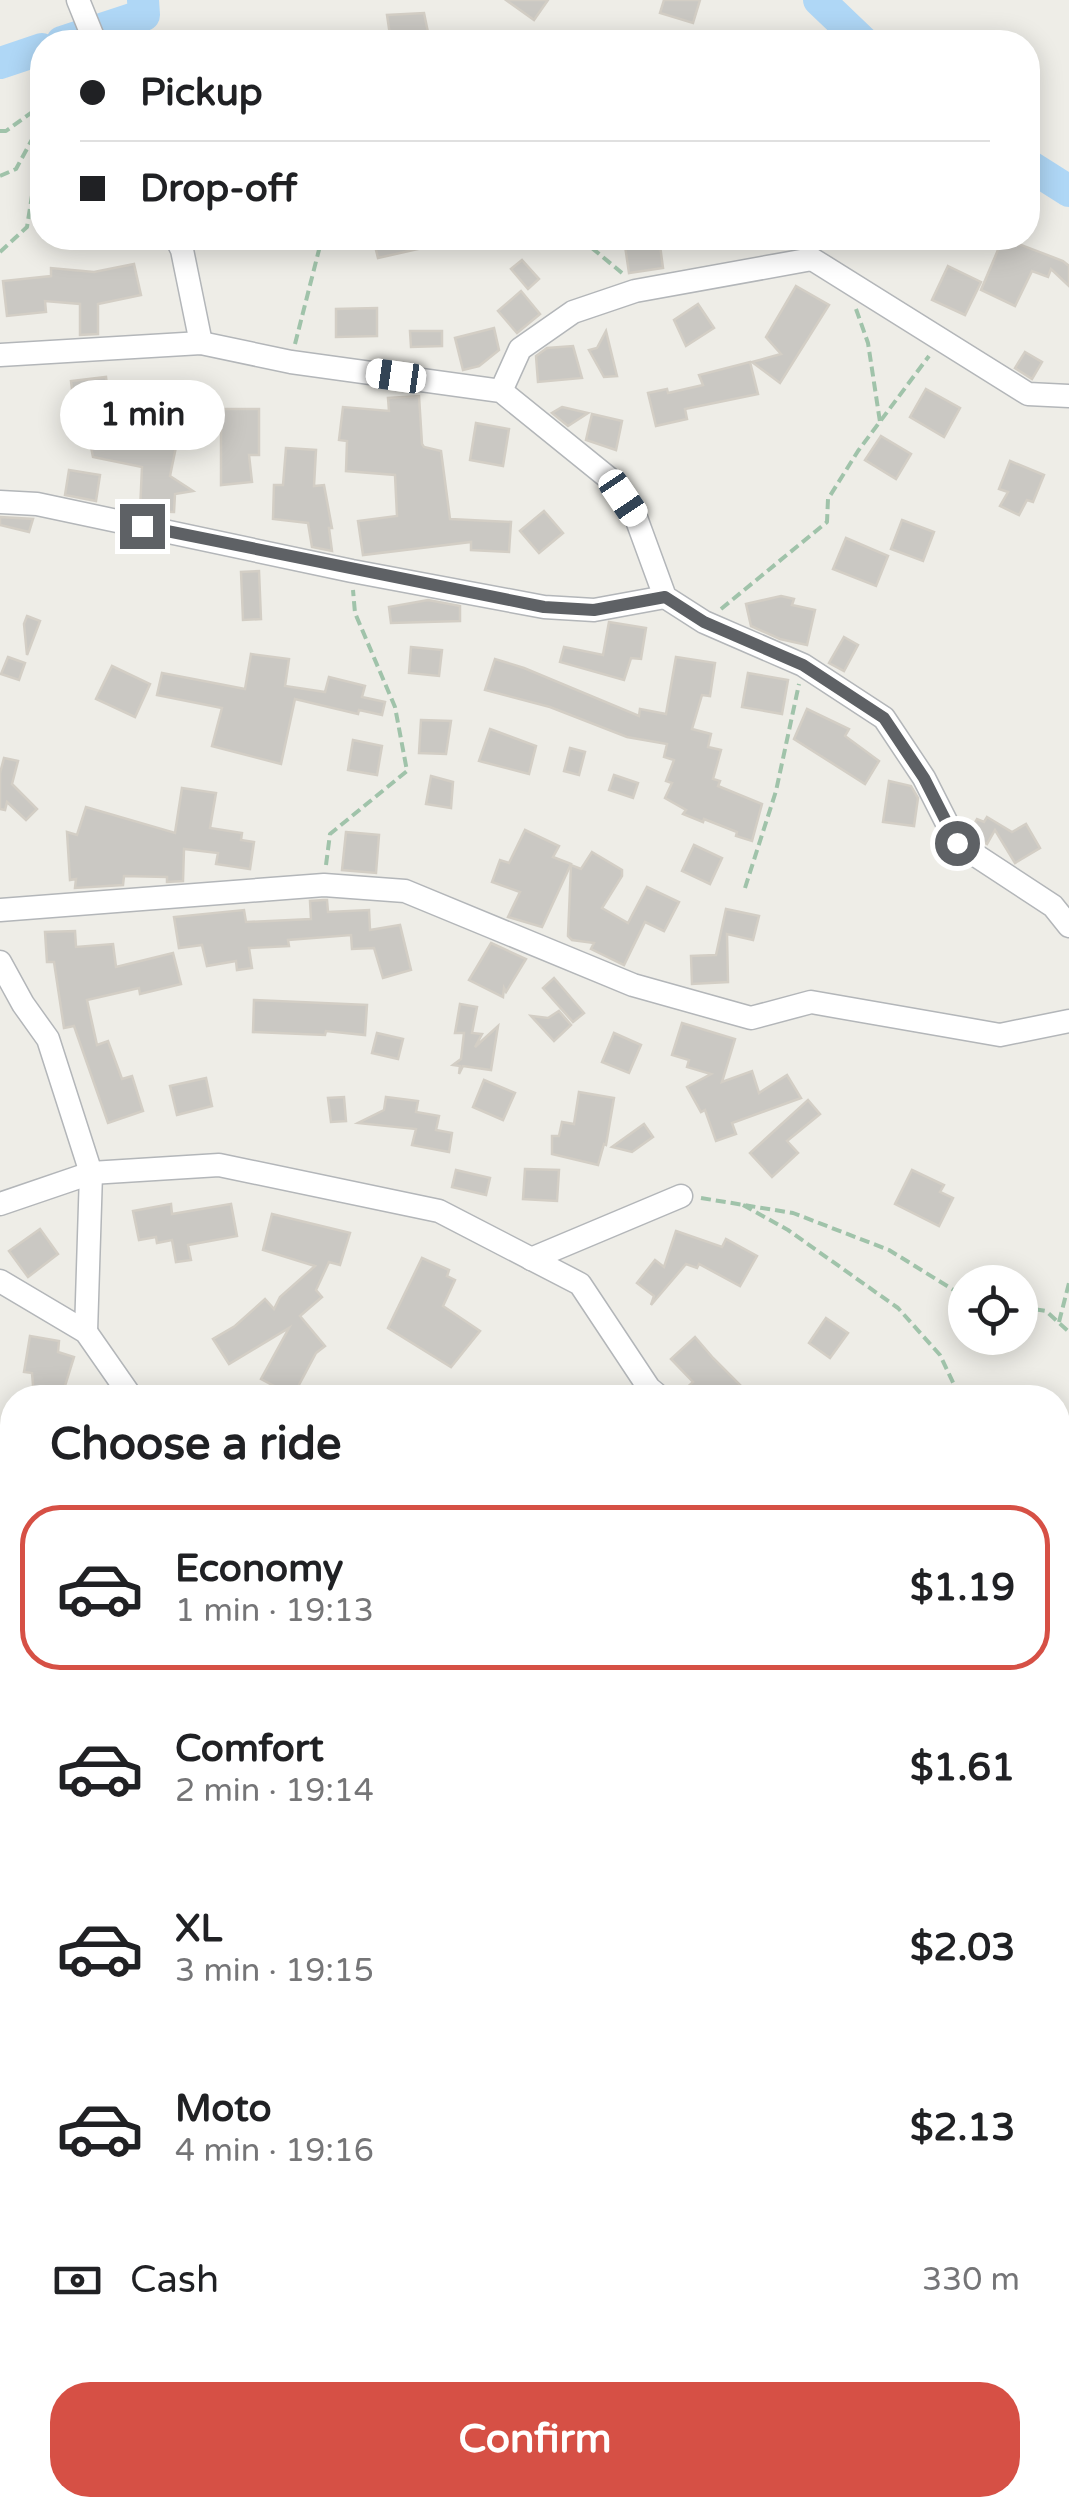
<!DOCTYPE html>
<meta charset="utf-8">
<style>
body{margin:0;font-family:"Varela Round",sans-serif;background:#f6f6f6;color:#202124;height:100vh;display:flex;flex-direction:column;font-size:38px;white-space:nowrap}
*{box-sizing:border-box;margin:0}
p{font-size:32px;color:#757577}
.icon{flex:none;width:55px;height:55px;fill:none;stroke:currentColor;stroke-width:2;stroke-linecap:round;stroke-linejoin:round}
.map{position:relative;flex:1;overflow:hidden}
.side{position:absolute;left:0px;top:1385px;width:1070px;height:1132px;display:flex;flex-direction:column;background:#fff;border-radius:40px 40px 0 0;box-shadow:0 5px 25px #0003}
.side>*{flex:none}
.top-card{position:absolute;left:30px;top:30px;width:1010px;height:220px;border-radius:40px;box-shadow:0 5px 25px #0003;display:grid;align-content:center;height:220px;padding:0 50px;background:#fff}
.controls{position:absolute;left:948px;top:1265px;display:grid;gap:20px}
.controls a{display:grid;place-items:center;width:90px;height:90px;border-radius:50%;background:#fff;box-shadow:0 5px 25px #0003;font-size:50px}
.end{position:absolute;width:45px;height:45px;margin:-22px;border:12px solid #5e6165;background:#fff;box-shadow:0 0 0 5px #fff}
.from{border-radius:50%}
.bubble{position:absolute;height:70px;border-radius:35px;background:#fff;box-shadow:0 5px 25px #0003;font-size:32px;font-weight:800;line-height:70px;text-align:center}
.car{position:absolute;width:30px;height:60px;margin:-30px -15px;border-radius:12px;box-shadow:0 0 8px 2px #0007;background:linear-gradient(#fff 24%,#345 0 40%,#fff 0 76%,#345 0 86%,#fff 0)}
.top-card b{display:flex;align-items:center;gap:35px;height:95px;font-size:38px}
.top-card b+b{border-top:2px solid #e0e0e0}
.top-card i{width:25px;height:25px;background:#202124}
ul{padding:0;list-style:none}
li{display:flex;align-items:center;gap:30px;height:165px;margin:0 20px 15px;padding:0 30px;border:5px solid transparent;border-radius:40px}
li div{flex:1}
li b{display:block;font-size:38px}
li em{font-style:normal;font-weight:800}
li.on{border-color:#d65045}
li>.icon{width:90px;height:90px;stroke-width:1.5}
h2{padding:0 50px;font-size:45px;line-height:120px}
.pay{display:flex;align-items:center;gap:25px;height:110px;padding:0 50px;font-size:38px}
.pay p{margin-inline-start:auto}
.button{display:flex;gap:20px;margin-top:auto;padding:20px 50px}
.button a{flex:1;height:115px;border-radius:40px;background:#d65045;color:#fff;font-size:40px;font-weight:800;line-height:115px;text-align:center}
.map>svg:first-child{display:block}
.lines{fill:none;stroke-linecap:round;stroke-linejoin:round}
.river{stroke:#afd7f6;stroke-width:32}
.building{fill:#cac8c3;stroke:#d3cec5;stroke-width:2.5}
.minor-casing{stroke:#b3b6b9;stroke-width:25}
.path{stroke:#a0c3aa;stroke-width:4;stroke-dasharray:10 5;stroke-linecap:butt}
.minor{stroke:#fff;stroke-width:22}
.route{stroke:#5e6165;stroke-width:12}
</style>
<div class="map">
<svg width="1069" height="2517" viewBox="0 0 1069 2517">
<rect width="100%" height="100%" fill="#eeede7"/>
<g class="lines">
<g class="river">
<path d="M819,0L863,42"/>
<path d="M62,42L144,15L143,0"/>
<path d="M0,63L42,49"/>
<path d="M1028,165L1069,191"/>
</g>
</g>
<g class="building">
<path d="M506,0H548L534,20Z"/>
<path d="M664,0H700L693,23L660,13Z"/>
<path d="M424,13L430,42H391L387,15Z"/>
<path d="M373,238H440V244L378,258Z"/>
<path d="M659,238L663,268L629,273L624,239Z"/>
<path d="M1003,238L1063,261L1069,266V286L1051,269L1048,277L1032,271L1015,306L981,290Z"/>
<path d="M522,260L539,279L528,289L511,269Z"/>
<path d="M134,264L141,295L98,304V334L80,335V304L45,301L46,312L7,316L3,281L51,276V268L94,272Z"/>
<path d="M948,266L981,282L965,315L932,300Z"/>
<path d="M796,286L829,305L780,383L752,362L781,354L766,337Z"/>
<path d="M521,291L540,314L517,333L498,311Z"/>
<path d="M698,304L714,328L686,346L674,320Z"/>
<path d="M377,308V336L336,337V309Z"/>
<path d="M494,328L499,350L479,366L463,370L455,338Z"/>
<path d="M410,331H442V346L411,347Z"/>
<path d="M606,331L617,376L604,377L589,350L597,348Z"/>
<path d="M573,346L582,378L538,382L536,356L547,348Z"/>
<path d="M1025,352L1042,362L1032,379L1015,368Z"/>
<path d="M750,362L758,394L685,409L687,419L656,426L648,393L667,389L668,393L703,385L699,375Z"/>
<path d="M106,377L112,431L177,442L170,476L193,491L175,494L174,512L140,511L142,467L93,457L89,437H81V413L75,414L71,381Z"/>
<path d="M926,389L960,408L944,437L910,417Z"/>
<path d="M419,396L422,444L424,447L441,451L450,519L511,522L509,552L471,550V542L363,555L358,521L397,516L395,475L346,471L347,441L339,440L343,407L389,411L388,398Z"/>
<path d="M562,407L588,413L568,426L552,413Z"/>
<path d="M221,409H259V455H249L252,482L221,485Z"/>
<path d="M592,414L622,421L616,450L586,440Z"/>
<path d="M476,423L509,429L503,466L470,460Z"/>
<path d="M881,436L911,454L896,479L865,460Z"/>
<path d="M286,448L316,450L314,486L324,485L332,528H329L332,551L312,547L308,523L273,519L274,485H283Z"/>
<path d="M1010,461L1044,475L1033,502L1027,500L1019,515L1000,506L1008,492L999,489Z"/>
<path d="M69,470L100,475L96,501L65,495Z"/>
<path d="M544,511L563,533L539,553L520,531Z"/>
<path d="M0,517L33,519L29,532L0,525Z"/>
<path d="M902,520L934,532L923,561L891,549Z"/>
<path d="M846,538L888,556L876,586L833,569Z"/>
<path d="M259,571L261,619L243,620L241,572Z"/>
<path d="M781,596L794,599L792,605L815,610L807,645L780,639L751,626L746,604Z"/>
<path d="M428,600L460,606V621L391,623L389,607Z"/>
<path d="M27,616L40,621L27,655L24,624Z"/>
<path d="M609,622L646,628L641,659L631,658L624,680L560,662L564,647L603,655Z"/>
<path d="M844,637L858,645L844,671L829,663Z"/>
<path d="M411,647L442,650L439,676L409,673Z"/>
<path d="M251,654L289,659L285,686L325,692L329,677L365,686L362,697L385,702L382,715L359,710L358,714L295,699L281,764L212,746L222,708L157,695L162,673L245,689Z"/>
<path d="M8,657L25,663L19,680L1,674Z"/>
<path d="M676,657L715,663L710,696L702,695L692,729L711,734L708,747L721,750L713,779L720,781L718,786L762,804L752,841L736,836L737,832L704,819L703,822L683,814L686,810L665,798L672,783L666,781L674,760L664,757L667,744L627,737L550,707L485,690L495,659L524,668L639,716L640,709L666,714Z"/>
<path d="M112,666L150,684L135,717L96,699Z"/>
<path d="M748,673L788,680L782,714L742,707Z"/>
<path d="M807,709L849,729L845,736L879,761L865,784L794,739Z"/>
<path d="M421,720L451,721L446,754L419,753Z"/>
<path d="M490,729L536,746L529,774L479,761Z"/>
<path d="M353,740L382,746L377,775L348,770Z"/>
<path d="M570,748L585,752L579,775L564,771Z"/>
<path d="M4,758L18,761L12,784L37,809L26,820L7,802L5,810L0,809V773Z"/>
<path d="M614,775L638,783L633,798L609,790Z"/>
<path d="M431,776L453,782L451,808L426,804Z"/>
<path d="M889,781L911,786L918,798L914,826L883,822Z"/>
<path d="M182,788L216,793L210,828L242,833L241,840L254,842L250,869L216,864L218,853L184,849L183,881L167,882V877L124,876L123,885L75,888L76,879L70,880L67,832L77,835L86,807L175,833Z"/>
<path d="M987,817L1012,832L1026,824L1040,848L1015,863L995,830L987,844L969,833L977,819L984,822Z"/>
<path d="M525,830L559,846L553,857L571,864L542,927L508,917L520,892L492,882L500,860L509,863Z"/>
<path d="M346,832L379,835L376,873L342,870Z"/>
<path d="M694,845L722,858L710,884L682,871Z"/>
<path d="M592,852L622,870V876L602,908L628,923L647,887L679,902L664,931L645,922L624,965L591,949L594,943L572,940L568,936L571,865L581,869Z"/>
<path d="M324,900H327L328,912L369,910L370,930L400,925L411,970L383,978L374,948L352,949L351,935L288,940L289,946L249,948L252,968L237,970L236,961L207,966L202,945L179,948L174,917L244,910L246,922L311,919L310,901Z"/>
<path d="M726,909L759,916L753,940L727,934L728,982L692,984L691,956L716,955Z"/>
<path d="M75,931L76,947L113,944L116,967L173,953L181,984L140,994L139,988L87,1000L97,1045L108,1041L122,1079L132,1076L143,1111L108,1123L74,1026L64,1028L54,962H47L45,932Z"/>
<path d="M491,943L526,959L506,992L504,988L503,997L469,980Z"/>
<path d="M554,978L584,1013L573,1022L543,988Z"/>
<path d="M254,1000L367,1005L365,1035L326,1031L325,1035L253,1032Z"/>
<path d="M460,1004L477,1007L472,1033L482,1034L475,1047L498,1026L491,1070L463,1066L459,1074L460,1066L453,1065L461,1059L464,1033H455Z"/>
<path d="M559,1011L571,1025L554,1041L531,1016L548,1018Z"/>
<path d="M682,1023L735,1039L722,1082L752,1071L759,1093L787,1075L801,1098L732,1123L736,1134L716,1141L705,1110L701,1112L687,1087L711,1074L687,1067L689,1060L672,1055Z"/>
<path d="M377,1033L403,1039L398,1059L372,1053Z"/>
<path d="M614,1033L641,1045L629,1073L602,1062Z"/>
<path d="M206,1078L212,1106L177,1115L170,1086Z"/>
<path d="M484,1080L515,1093L503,1120L473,1107Z"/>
<path d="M579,1092L614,1098L606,1145L604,1144L598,1165L552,1154V1136H559L562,1122L574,1124Z"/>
<path d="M344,1097L346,1121L331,1122L328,1098Z"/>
<path d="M386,1097L418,1101L416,1112L439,1116L436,1130L452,1133L449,1152L412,1145L416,1129L358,1123L384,1110Z"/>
<path d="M808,1100L820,1114L787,1141L798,1153L772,1177L750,1153Z"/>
<path d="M644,1124L653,1137L632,1152L612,1147Z"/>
<path d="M525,1169L559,1170L557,1201L523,1199Z"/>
<path d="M456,1170L490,1178L486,1195L452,1187Z"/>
<path d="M912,1170L944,1185L940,1192L953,1198L939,1226L895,1204Z"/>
<path d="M171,1204L172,1214L231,1204L237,1236L188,1245L191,1260L176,1262L172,1240L157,1243L156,1237L139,1240L133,1211Z"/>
<path d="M272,1214L350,1233L340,1265L329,1262L316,1290L322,1297L300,1316L325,1346L316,1353L293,1396L261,1379L289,1328L229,1364L213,1339L235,1326L265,1299L274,1309L280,1297L315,1266L263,1250Z"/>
<path d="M40,1229L58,1254L28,1277L9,1251Z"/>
<path d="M676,1231L722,1247L726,1239L757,1256L740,1286L699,1264L697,1268L686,1264L651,1305L654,1296L637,1283L655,1260L664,1267Z"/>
<path d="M422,1258L449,1270L447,1276L455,1280L443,1306L480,1331L451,1367L388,1328Z"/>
<path d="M826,1318L848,1333L830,1358L809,1343Z"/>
<path d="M30,1336L59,1341L58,1352L74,1357L65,1386L93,1398H34L32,1373L24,1372Z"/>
<path d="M695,1337L713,1358L753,1398H676L693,1382L671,1359Z"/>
</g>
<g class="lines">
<defs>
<g id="minor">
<path d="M78,0L95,42"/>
<path d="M176,238L182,250L201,343"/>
<path d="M0,355L201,343L291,362L501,391L611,480L635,515L665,597L704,622L803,665L884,718L924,778L957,843L1053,906L1069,926"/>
<path d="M501,391L520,349L573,312L635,291L812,259L1028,394L1069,396"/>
<path d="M0,502L37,504L352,571L544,607L594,610L665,597"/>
<path d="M0,910L324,885L405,891L633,985L751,1018L811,1002L1000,1035L1069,1021"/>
<path d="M0,962L23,1004L48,1039L91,1173L86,1332"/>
<path d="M0,1204L91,1173L219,1165L439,1211L580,1284L649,1388L661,1398"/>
<path d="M531,1259L681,1196"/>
<path d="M0,1281L86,1332L132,1398"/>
<path d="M1058,1798L1069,1810"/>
<path d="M0,1828L12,1824"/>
<path d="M0,2035L2,2034"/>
<path d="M1058,2155L1069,2153"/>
<path d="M0,2243L12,2239"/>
<path d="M1058,2279L1069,2305"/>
<path d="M0,2305L12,2347"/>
<path d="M60,2505L64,2517"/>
<path d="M545,2505L560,2517"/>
</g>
</defs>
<use href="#minor" class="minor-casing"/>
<g class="path">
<path d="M0,131H6L42,105"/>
<path d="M0,176L16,169L42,121"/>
<path d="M580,238L622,273"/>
<path d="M0,252L27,227L33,189L42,174"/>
<path d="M856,309L868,343L880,422"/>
<path d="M295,344L322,238"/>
<path d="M721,609L827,522L828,499L858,451L929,356"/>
<path d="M326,865L330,834L407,771L395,707L355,613L353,590"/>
<path d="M745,888L776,791L799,684"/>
<path d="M701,1198L793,1213L889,1250L965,1297"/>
<path d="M743,1205L788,1230L898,1308L940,1355L957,1391L965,1398"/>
<path d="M1020,1307L1046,1311L1069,1332"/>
<path d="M1059,1322L1069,1283"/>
<path d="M1058,1570L1065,1589"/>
<path d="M1058,1899L1069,1898"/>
<path d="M785,2505L786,2517"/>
<path d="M1027,2505L1039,2517"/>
<path d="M384,2517L413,2505"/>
</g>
<use href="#minor" class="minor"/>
</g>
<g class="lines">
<path class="route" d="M142,526L544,607L594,610L665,597L704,622L803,665L884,718L924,778L957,843"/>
</g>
</svg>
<div class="controls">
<a><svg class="icon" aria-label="locate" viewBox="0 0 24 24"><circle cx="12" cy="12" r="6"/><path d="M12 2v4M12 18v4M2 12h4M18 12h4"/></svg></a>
</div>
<i class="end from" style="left:957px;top:843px"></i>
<i class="end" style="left:142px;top:526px"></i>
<div class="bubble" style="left:60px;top:380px;width:165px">1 min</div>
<i class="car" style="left:396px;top:376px;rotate:278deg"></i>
<i class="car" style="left:623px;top:498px;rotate:146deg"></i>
<div class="top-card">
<b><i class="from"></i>Pickup</b>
<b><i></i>Drop-off</b>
</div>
<section class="side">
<h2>Choose a ride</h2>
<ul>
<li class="on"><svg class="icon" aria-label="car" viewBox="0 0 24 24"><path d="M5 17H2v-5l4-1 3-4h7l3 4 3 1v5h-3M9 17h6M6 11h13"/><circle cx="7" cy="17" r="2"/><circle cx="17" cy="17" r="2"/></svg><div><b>Economy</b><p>1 min · 19:13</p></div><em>$1.19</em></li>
<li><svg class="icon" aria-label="car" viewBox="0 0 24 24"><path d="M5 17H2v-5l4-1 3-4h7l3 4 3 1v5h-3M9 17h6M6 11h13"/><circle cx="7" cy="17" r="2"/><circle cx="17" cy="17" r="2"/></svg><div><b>Comfort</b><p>2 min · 19:14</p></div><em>$1.61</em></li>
<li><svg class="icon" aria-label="car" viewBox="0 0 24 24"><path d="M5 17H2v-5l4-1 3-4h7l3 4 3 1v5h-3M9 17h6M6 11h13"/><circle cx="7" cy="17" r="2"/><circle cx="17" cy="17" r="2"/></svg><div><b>XL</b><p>3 min · 19:15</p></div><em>$2.03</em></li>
<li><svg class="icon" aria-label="car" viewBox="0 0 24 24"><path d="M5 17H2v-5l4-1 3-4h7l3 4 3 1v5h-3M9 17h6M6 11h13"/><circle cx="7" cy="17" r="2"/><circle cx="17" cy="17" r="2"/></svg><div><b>Moto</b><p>4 min · 19:16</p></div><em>$2.13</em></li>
</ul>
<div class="pay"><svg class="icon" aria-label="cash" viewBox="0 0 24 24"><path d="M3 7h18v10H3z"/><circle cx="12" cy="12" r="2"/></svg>Cash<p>330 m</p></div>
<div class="button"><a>Confirm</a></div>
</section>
</div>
